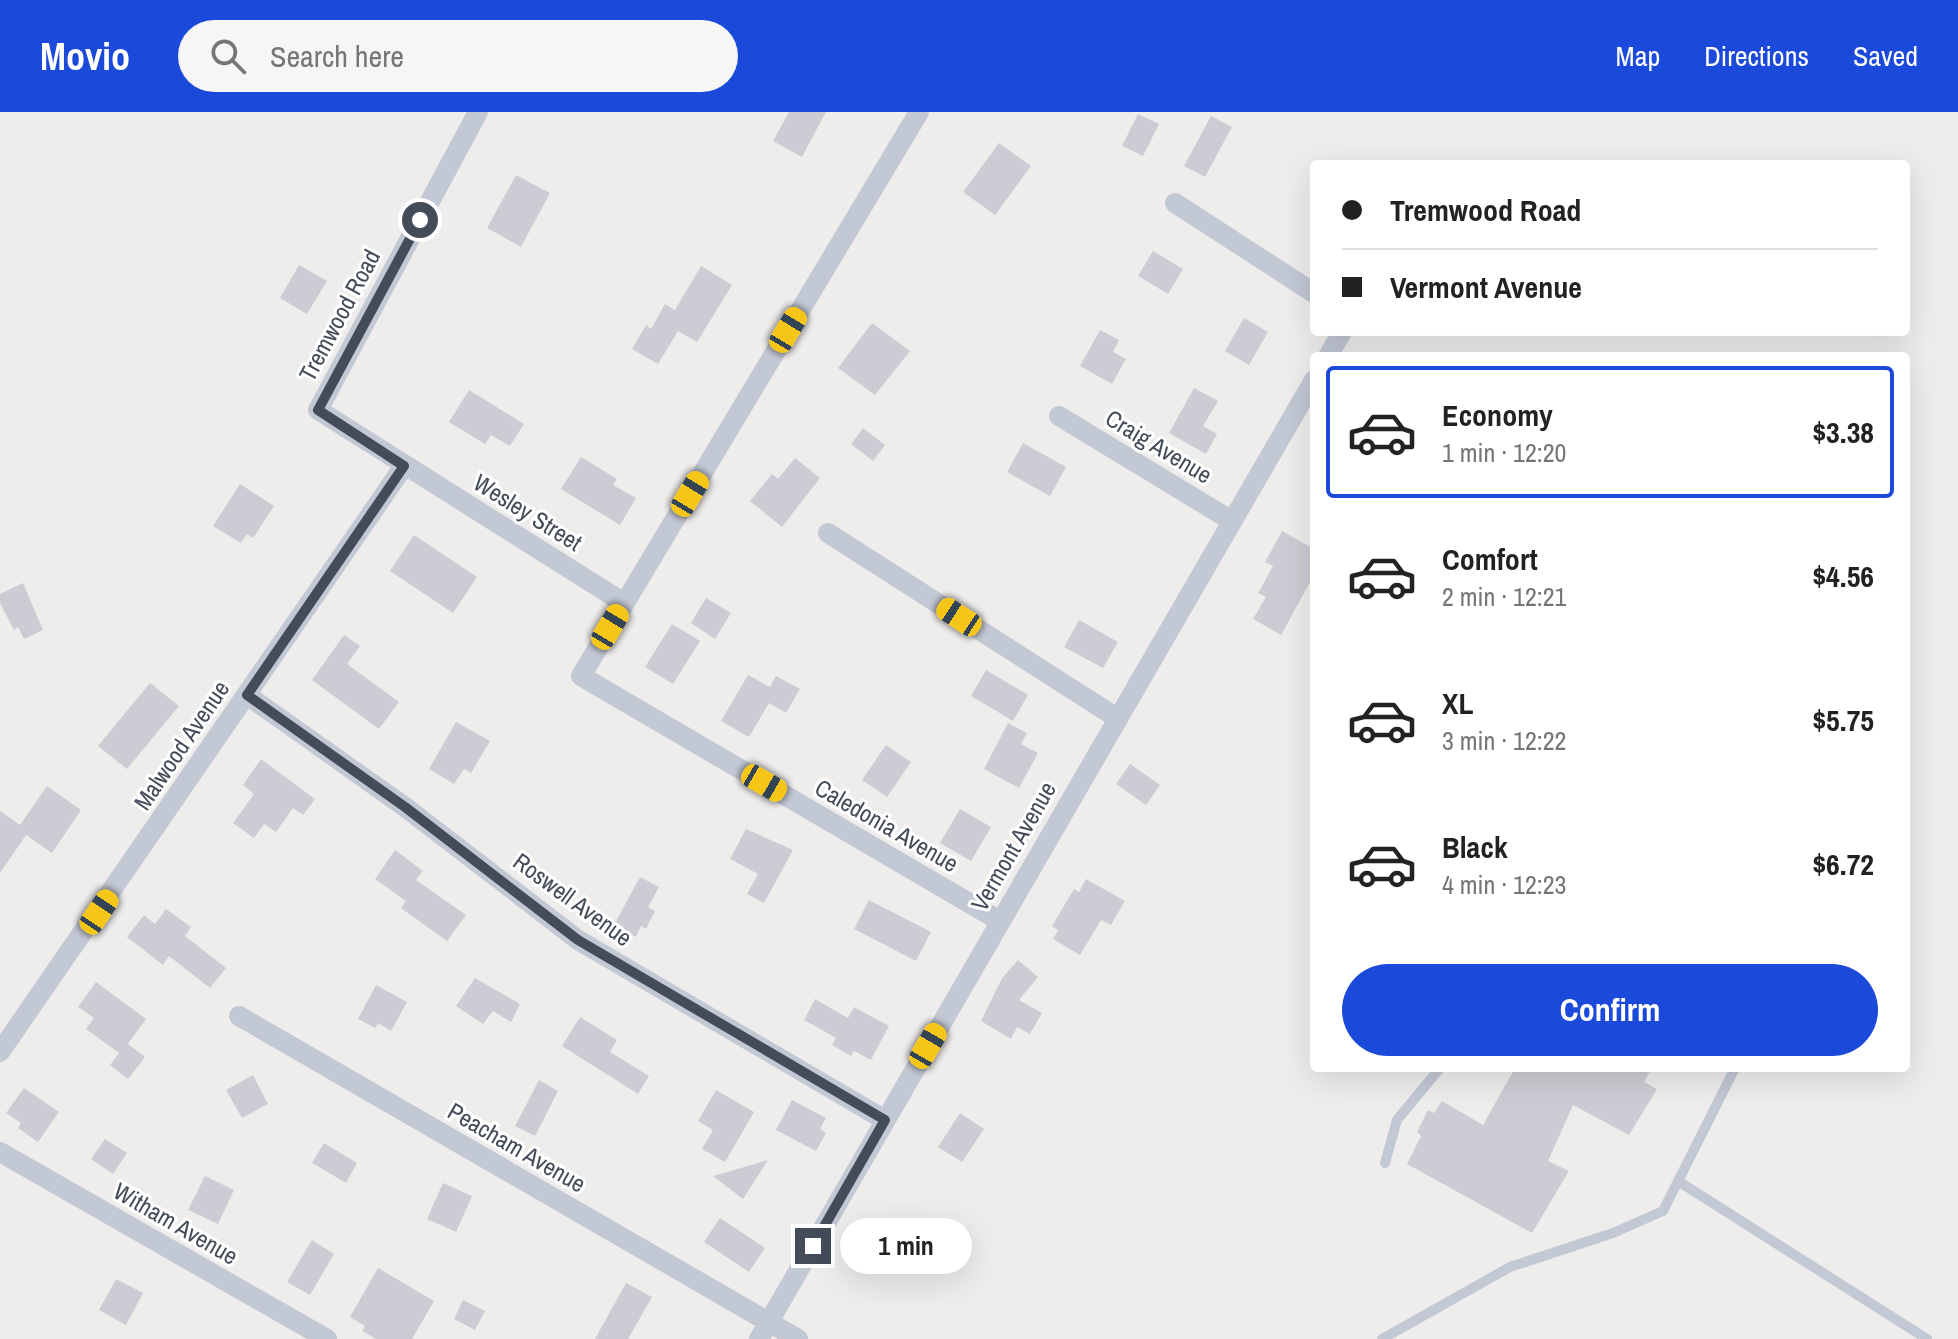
<!DOCTYPE html>
<meta charset="utf-8">
<style>
body{margin:0;font-family:"Archivo Narrow",sans-serif;background:#f6f6f6;color:#222;height:100vh;display:flex;flex-direction:column;font-size:30px;white-space:nowrap}
*{box-sizing:border-box;margin:0}
p{font-size:26px;color:#767676}
.icon{flex:none;width:44px;height:44px;fill:none;stroke:currentColor;stroke-width:2;stroke-linecap:round;stroke-linejoin:round}
.map{position:relative;flex:1;overflow:hidden}
.sheet{position:absolute;left:1310px;top:240px;width:600px;height:720px;display:flex;flex-direction:column;background:#fff;border-radius:8px;box-shadow:0 8px 32px #0002}
.sheet>*{flex:none}
.hud{position:absolute;left:1310px;top:48px;width:600px;height:176px;border-radius:8px;box-shadow:0 8px 32px #0002;display:grid;align-content:center;height:176px;padding:0 32px;background:#fff}
.end{position:absolute;width:36px;height:36px;margin:-18px;border:10px solid #454c59;background:#fff;box-shadow:0 0 0 4px #fff}
.from{border-radius:50%}
.bubble{position:absolute;height:56px;border-radius:28px;background:#fff;box-shadow:0 8px 32px #0002;font-size:26px;font-weight:700;line-height:56px;text-align:center}
.car{position:absolute;width:24px;height:48px;margin:-24px -12px;border-radius:10px;box-shadow:0 0 6px 2px #0007;background:linear-gradient(#f5c518 24%,#345 0 40%,#f5c518 0 76%,#345 0 86%,#f5c518 0)}
.hud b{display:flex;align-items:center;gap:28px;height:76px;font-size:30px}
.hud b+b{border-top:2px solid #e0e0e0}
.hud i{width:20px;height:20px;background:#222}
ul{padding:14px 0 0;list-style:none}
li{display:flex;align-items:center;gap:24px;height:132px;margin:0 16px 12px;padding:0 16px;border:4px solid transparent;border-radius:8px}
li div{flex:1}
li b{display:block;font-size:30px}
li em{font-style:normal;font-weight:700}
li.current{border-color:#1b49da}
li>.icon{width:72px;height:72px;stroke-width:1.5}
.cta{display:flex;gap:16px;margin-top:auto;padding:16px 32px}
.cta a{flex:1;height:92px;border-radius:48px;background:#1b49da;color:#fff;font-size:32px;font-weight:700;line-height:92px;text-align:center}
header{display:flex;align-items:center;gap:48px;box-sizing:border-box;height:112px;padding:0 40px;background:#1b49da;color:#fff}
header strong{font-size:38px}
nav{display:flex;gap:44px;margin-inline-start:auto;font-size:28px}
.search{width:560px;height:72px;background:#f6f6f6;display:flex;align-items:center;gap:20px;box-sizing:border-box;padding:0 28px;border-radius:44px;color:#767676;font-size:30px}
.map>svg:first-child{display:block}
.building{fill:#cccdd4}
.lines{fill:none;stroke-linecap:round;stroke-linejoin:round}
.service{stroke:#c2c8d4;stroke-width:10}
.minor{stroke:#c2c8d4;stroke-width:20}
.route{stroke:#454c59;stroke-width:10}
.labels{text-anchor:middle;dominant-baseline:central;stroke-width:6;stroke-linejoin:round;paint-order:stroke}
.street-label{font-size:24px;fill:#454c59;stroke:#fff}
</style>
<header>
<strong>Movio</strong>
<div class="search"><svg class="icon" aria-label="search" viewBox="0 0 24 24"><circle cx="10" cy="10" r="6"/><path d="M15 15l6 6"/></svg>Search here</div>
<nav><a>Map</a><a>Directions</a><a>Saved</a></nav>
</header>
<div class="map">
<svg width="1958" height="1227" viewBox="0 0 1958 1227">
<rect width="100%" height="100%" fill="#efedec"/>
<g class="building">
<path d="M789,0H826L802,45L773,29Z"/>
<path d="M1138,2L1159,12L1143,44L1122,34Z"/>
<path d="M1211,4L1232,15L1205,65L1184,54Z"/>
<path d="M999,31L1031,54L995,103L963,80Z"/>
<path d="M516,63L550,81L521,135L487,116Z"/>
<path d="M1153,139L1183,157L1168,182L1138,164Z"/>
<path d="M299,153L327,169L307,202L280,186Z"/>
<path d="M701,154L732,173L697,230L678,219L658,252L632,237L646,213L651,217L665,192L675,198Z"/>
<path d="M1244,206L1268,220L1249,253L1225,239Z"/>
<path d="M872,211L910,239L875,283L838,256Z"/>
<path d="M1100,218L1119,228L1113,240L1126,247L1112,272L1080,254Z"/>
<path d="M1194,276L1218,289L1203,314L1217,322L1206,342L1169,321Z"/>
<path d="M469,278L524,312L510,334L491,323L485,332L449,310Z"/>
<path d="M863,316L885,333L873,349L851,332Z"/>
<path d="M1023,331L1066,355L1050,384L1007,360Z"/>
<path d="M581,345L617,367L613,373L636,386L620,413L561,377Z"/>
<path d="M795,346L820,366L782,415L750,389L772,362L778,367Z"/>
<path d="M240,372L274,394L253,426L247,422L241,431L213,414Z"/>
<path d="M1282,419L1314,437V463L1281,523L1253,507L1266,485L1258,481L1273,454L1265,450Z"/>
<path d="M414,423L477,465L453,501L390,459Z"/>
<path d="M23,471L43,518L24,527L18,515L14,518L0,491V482Z"/>
<path d="M706,486L731,501L715,527L691,511Z"/>
<path d="M1079,508L1118,530L1103,556L1064,535Z"/>
<path d="M672,512L700,529L673,572L645,555Z"/>
<path d="M344,523L360,534L347,552L399,590L379,617L312,568Z"/>
<path d="M986,558L1028,583L1013,609L971,584Z"/>
<path d="M748,563L770,575L776,564L800,577L786,601L769,591L749,625L721,609Z"/>
<path d="M150,571L179,594L127,657L98,634Z"/>
<path d="M456,610L490,629L471,661L464,657L454,672L429,657Z"/>
<path d="M1008,611L1027,621L1021,632L1038,641L1019,676L984,657Z"/>
<path d="M886,633L911,650L887,685L862,668Z"/>
<path d="M261,647L315,687L303,703L293,696L276,720L264,712L254,726L233,711L254,682L243,673Z"/>
<path d="M1130,652L1160,673L1146,693L1116,672Z"/>
<path d="M47,674L81,698L52,741L26,723L0,761V699L20,713Z"/>
<path d="M960,697L991,715L971,749L940,731Z"/>
<path d="M746,717L793,738L764,791L747,782L758,762L730,747Z"/>
<path d="M395,738L423,759L416,768L466,803L447,829L401,796L406,789L375,767Z"/>
<path d="M640,765L659,775L648,795L655,799L646,817L641,814L636,825L614,813Z"/>
<path d="M1086,767L1125,789L1111,813L1101,808L1080,843L1053,827L1058,818L1052,814L1074,777L1079,780Z"/>
<path d="M869,788L931,820L916,849L854,817Z"/>
<path d="M166,797L191,815L185,824L226,856L210,876L169,844L163,853L127,825L144,803L155,812Z"/>
<path d="M1018,848L1038,865L1019,888L1042,901L1030,922L1017,915L1011,927L981,909L1002,866Z"/>
<path d="M475,866L520,892L511,910L493,899L483,912L456,894Z"/>
<path d="M96,870L146,907L128,932L145,945L128,967L110,953L119,941L86,917L94,906L78,895Z"/>
<path d="M376,873L407,890L391,919L378,911L375,916L358,907Z"/>
<path d="M815,887L848,906L854,895L889,914L871,948L854,939L851,944L832,933L836,926L804,908Z"/>
<path d="M580,905L617,928L610,940L649,964L638,982L562,934Z"/>
<path d="M1515,956H1652L1644,970L1657,977L1629,1023L1573,993L1548,1049L1569,1059L1532,1121L1407,1052L1421,1024L1417,1020L1428,998L1434,1001L1442,989L1483,1013Z"/>
<path d="M253,963L268,992L242,1006L226,978Z"/>
<path d="M539,968L558,979L535,1024L515,1014Z"/>
<path d="M24,976L59,1000L38,1030L18,1016L21,1011L6,1001Z"/>
<path d="M716,978L754,1000L725,1050L702,1037L713,1018L698,1009Z"/>
<path d="M792,988L826,1006L820,1017L826,1021L816,1039L776,1018Z"/>
<path d="M960,1001L984,1017L962,1050L938,1035Z"/>
<path d="M105,1027L127,1041L113,1062L91,1047Z"/>
<path d="M324,1031L357,1051L346,1071L312,1051Z"/>
<path d="M768,1048L743,1087L713,1064Z"/>
<path d="M205,1064L234,1078L218,1112L188,1098Z"/>
<path d="M443,1071L472,1084L456,1120L427,1107Z"/>
<path d="M720,1106L765,1136L749,1160L704,1130Z"/>
<path d="M312,1128L334,1142L310,1183L287,1170Z"/>
<path d="M378,1156L434,1189L412,1227H376L362,1219L365,1214L350,1205Z"/>
<path d="M116,1167L143,1181L126,1213L99,1198Z"/>
<path d="M626,1171L652,1185L628,1227H595Z"/>
<path d="M463,1188L485,1199L475,1218L454,1207Z"/>
</g>
<g class="lines">
<g class="service">
<path d="M1385,1051L1397,1008L1440,956"/>
<path d="M1678,1069L1927,1227"/>
<path d="M1382,1227L1510,1155L1613,1121L1663,1099L1735,956"/>
</g>
<g class="minor">
<path d="M478,0L318,298L624,491"/>
<path d="M919,0L581,564L1000,809"/>
<path d="M1175,91L1314,181"/>
<path d="M1328,244L1342,220"/>
<path d="M1059,304L1232,409"/>
<path d="M828,421L1117,606"/>
<path d="M247,583L405,695L578,828L885,1008"/>
<path d="M239,904L798,1227"/>
<path d="M0,940L404,354"/>
<path d="M0,1040L327,1227"/>
<path d="M759,1227L1314,268"/>
</g>
</g>
<g class="lines">
<path class="route" d="M420,108L318,298L404,354L247,583L405,695L578,828L885,1008L813,1134"/>
</g>
<g class="labels">
<g class="street-label">
<text transform="translate(339 203) rotate(-62)">Tremwood Road</text>
<text transform="translate(1159 334) rotate(31)">Craig Avenue</text>
<text transform="translate(528 400) rotate(32)">Wesley Street</text>
<text transform="translate(181 633) rotate(-56)">Malwood Avenue</text>
<text transform="translate(887 713) rotate(30)">Caledonia Avenue</text>
<text transform="translate(1013 734) rotate(-60)">Vermont Avenue</text>
<text transform="translate(573 787) rotate(36)">Roswell Avenue</text>
<text transform="translate(517 1035) rotate(30)">Peacham Avenue</text>
<text transform="translate(176 1111) rotate(30)">Witham Avenue</text>
</g>
</g>
</svg>
<i class="end from" style="left:420px;top:108px"></i>
<i class="end" style="left:813px;top:1134px"></i>
<div class="bubble" style="left:840px;top:1106px;width:132px">1 min</div>
<i class="car" style="left:788px;top:218px;rotate:31deg"></i>
<i class="car" style="left:690px;top:382px;rotate:31deg"></i>
<i class="car" style="left:959px;top:505px;rotate:303deg"></i>
<i class="car" style="left:610px;top:515px;rotate:31deg"></i>
<i class="car" style="left:764px;top:671px;rotate:120deg"></i>
<i class="car" style="left:99px;top:800px;rotate:34deg"></i>
<i class="car" style="left:928px;top:934px;rotate:30deg"></i>
<div class="hud">
<b><i class="from"></i>Tremwood Road</b>
<b><i></i>Vermont Avenue</b>
</div>
<section class="sheet">
<ul>
<li class="current"><svg class="icon" aria-label="car" viewBox="0 0 24 24"><path d="M5 17H2v-5l4-1 3-4h7l3 4 3 1v5h-3M9 17h6M6 11h13"/><circle cx="7" cy="17" r="2"/><circle cx="17" cy="17" r="2"/></svg><div><b>Economy</b><p>1 min · 12:20</p></div><em>$3.38</em></li>
<li><svg class="icon" aria-label="car" viewBox="0 0 24 24"><path d="M5 17H2v-5l4-1 3-4h7l3 4 3 1v5h-3M9 17h6M6 11h13"/><circle cx="7" cy="17" r="2"/><circle cx="17" cy="17" r="2"/></svg><div><b>Comfort</b><p>2 min · 12:21</p></div><em>$4.56</em></li>
<li><svg class="icon" aria-label="car" viewBox="0 0 24 24"><path d="M5 17H2v-5l4-1 3-4h7l3 4 3 1v5h-3M9 17h6M6 11h13"/><circle cx="7" cy="17" r="2"/><circle cx="17" cy="17" r="2"/></svg><div><b>XL</b><p>3 min · 12:22</p></div><em>$5.75</em></li>
<li><svg class="icon" aria-label="car" viewBox="0 0 24 24"><path d="M5 17H2v-5l4-1 3-4h7l3 4 3 1v5h-3M9 17h6M6 11h13"/><circle cx="7" cy="17" r="2"/><circle cx="17" cy="17" r="2"/></svg><div><b>Black</b><p>4 min · 12:23</p></div><em>$6.72</em></li>
</ul>
<div class="cta"><a>Confirm</a></div>
</section>
</div>
